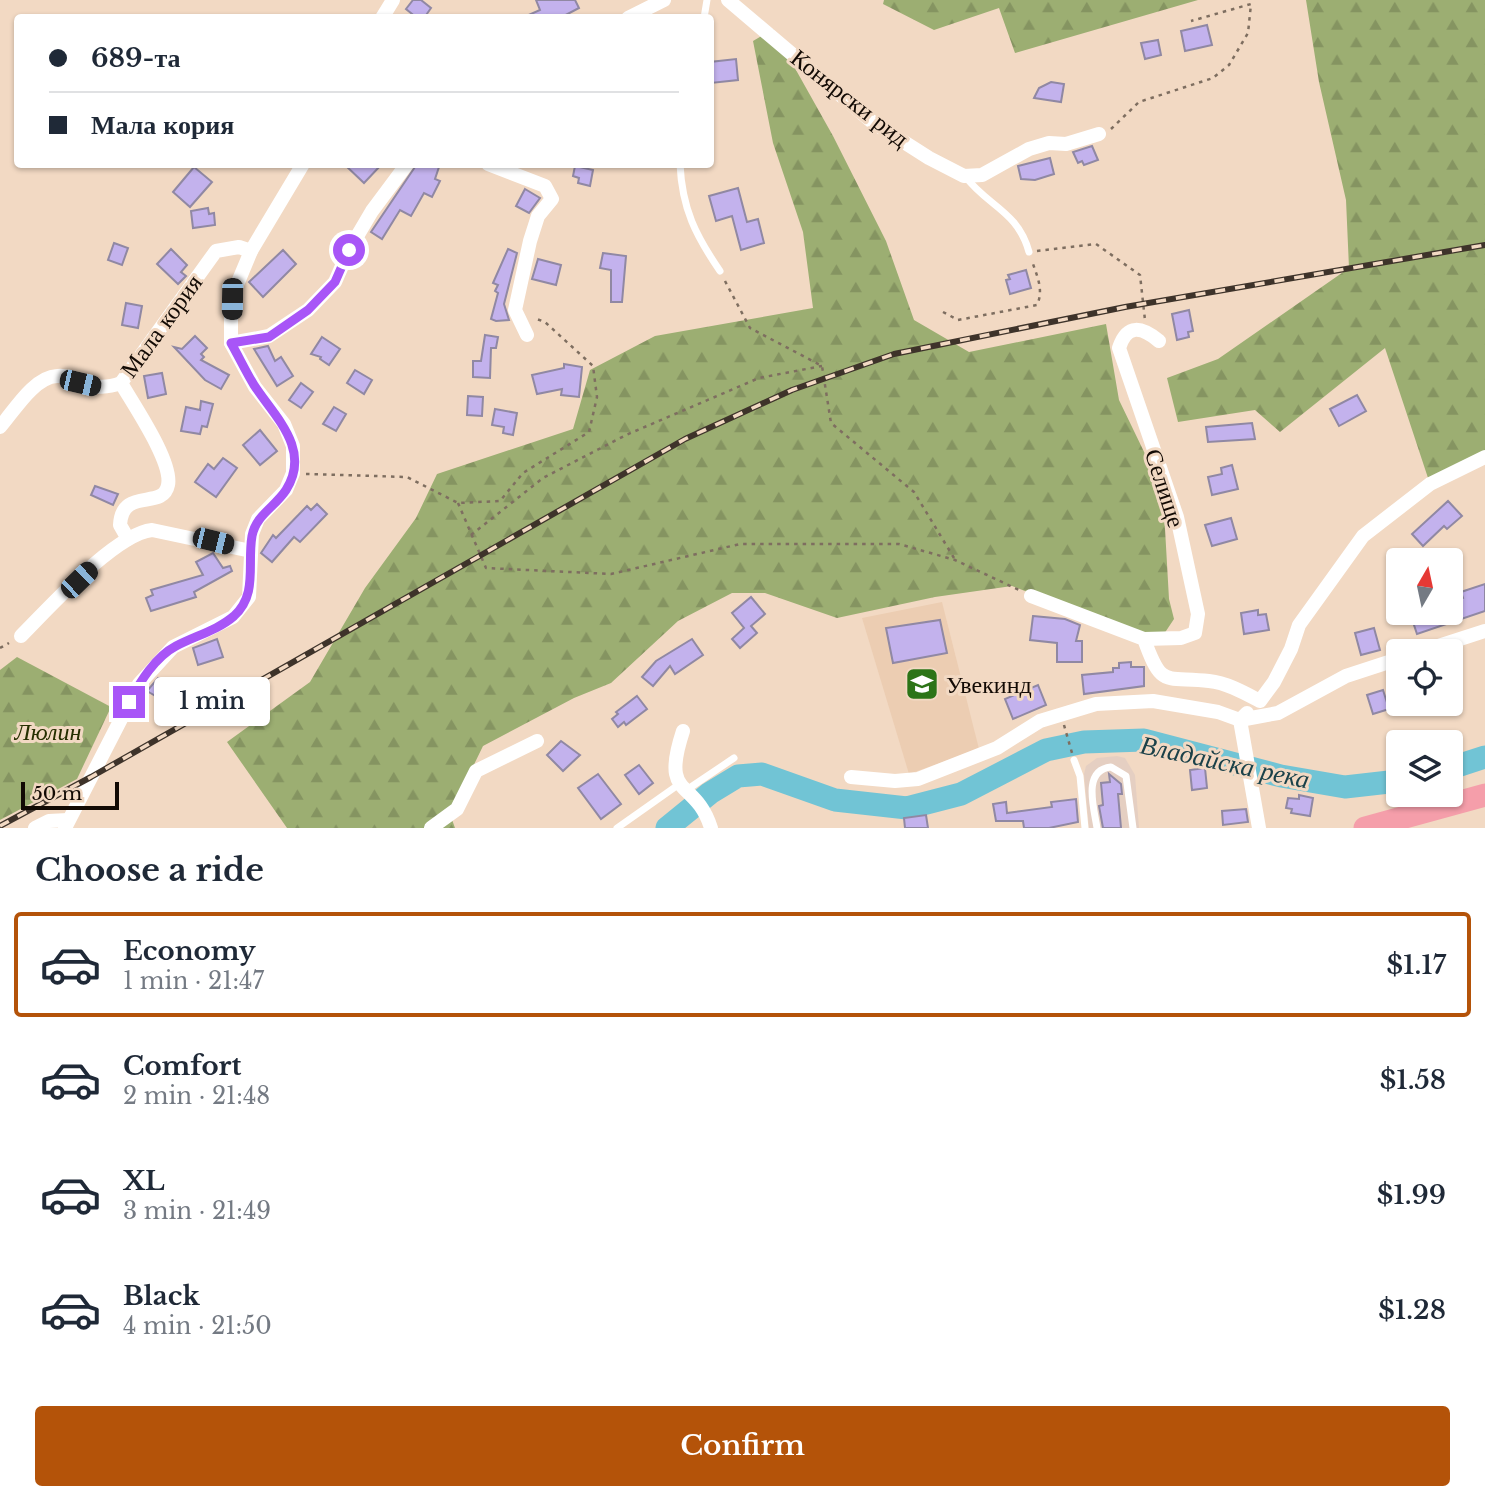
<!DOCTYPE html>
<meta charset="utf-8">
<style>
body{margin:0;font-family:"Libre Baskerville",serif;background:#f6f6f7;color:#1f2937;height:100vh;display:flex;flex-direction:column;font-size:26px;white-space:nowrap}
*{box-sizing:border-box;margin:0}
p{font-size:23px;color:#747a83}
.icon{flex:none;width:38px;height:38px;fill:none;stroke:currentColor;stroke-width:2;stroke-linecap:round;stroke-linejoin:round}
.map{position:relative;height:828px;overflow:hidden}
.details{display:flex;flex-direction:column;background:#fff;flex:1}
.details>*{flex:none}
.top-card{position:absolute;left:14px;top:14px;width:700px;height:154px;border-radius:7px;box-shadow:0 2px 5px #0004;display:grid;align-content:center;height:154px;padding:0 35px;background:#fff}
.needle{width:46px;rotate:9deg}
.buttons{position:absolute;left:1386px;top:548px;display:grid;gap:14px}
.buttons a{display:grid;place-items:center;width:77px;height:77px;border-radius:7px;background:#fff;box-shadow:0 2px 5px #0004;font-size:35px}
.scale{position:absolute;left:21px;bottom:18px;width:98px;box-sizing:border-box;padding-left:7px;border:4px solid #120a04;border-top:0;font-size:19px;line-height:24px;white-space:nowrap;color:#120a04;-webkit-text-stroke:5px #f2d9c3;paint-order:stroke}
.end{position:absolute;width:32px;height:32px;margin:-16px;border:9px solid #a855f7;background:#fff;box-shadow:0 0 0 4px #fff}
.from{border-radius:50%}
.bubble{position:absolute;height:49px;border-radius:7px;background:#fff;box-shadow:0 2px 5px #0004;font-size:23px;font-weight:600;line-height:49px;text-align:center}
.car{position:absolute;width:21px;height:42px;margin:-21px -10px;border-radius:9px;box-shadow:0 0 5px 2px #0007;background:linear-gradient(#222 24%,#8ab4d8 0 40%,#222 0 76%,#8ab4d8 0 86%,#222 0)}
.top-card b{display:flex;align-items:center;gap:24px;height:66px;font-size:26px}
.top-card b+b{border-top:2px solid #e0e1e3}
.top-card i{width:18px;height:18px;background:#1f2937}
ul{padding:0;list-style:none}
li{display:flex;align-items:center;gap:21px;height:105px;margin:0 14px 10px;padding:0 21px;border:4px solid transparent;border-radius:7px}
li div{flex:1}
li b{display:block;font-size:26px}
li em{font-style:normal;font-weight:600}
li.selected{border-color:#b45309}
li>.icon{width:63px;height:63px;stroke-width:1.5}
h2{padding:0 35px;font-size:32px;line-height:84px}
.primary-button{display:flex;gap:14px;margin-top:auto;padding:14px 35px}
.primary-button a{flex:1;height:80px;border-radius:7px;background:#b45309;color:#fff;font-size:28px;font-weight:600;line-height:80px;text-align:center}
.map>svg:first-child{display:block}
.commercial{fill:#e5cfc2}
.built{fill:#eccdb2}
.forest{fill:url(#forest-firs)}
.lines{fill:none;stroke-linecap:round;stroke-linejoin:round}
.river{stroke:#71c4d5;stroke-width:23}
.building{fill:#c3b2ed;stroke:#9088a3;stroke-width:2}
.path{stroke:#7e6e60;stroke-width:2.5;stroke-dasharray:3.5 5;stroke-linecap:butt}
.lane{stroke:#fff;stroke-width:7}
.street{stroke:#fff;stroke-width:14}
.primary{stroke:#f59eaa;stroke-width:23}
.rail-casing{stroke:#3e332a;stroke-width:6}
.rail{stroke:#f2d9c3;stroke-width:3.5;stroke-dasharray:10;stroke-linecap:butt}
.route{stroke:#a855f7;stroke-width:9}
.labels{text-anchor:middle;dominant-baseline:central;stroke-width:6;stroke-linejoin:round;paint-order:stroke}
.street-label{font-size:24px;fill:#120a04;stroke:#f2d9c3}
.poi-label{font-size:24px;fill:#120a04;stroke:#f2d9c3;text-anchor:start}
.park-label{font-size:24px;font-style:italic;fill:#252f00;stroke:#f2d9c3}
.water-label{font-size:26px;font-style:italic;fill:#1a4149;stroke:#f2d9c3}
</style>
<div class="map">
<svg width="1485" height="828" viewBox="0 0 1485 828">
<defs>
<pattern id="forest-firs" width="22" height="20" patternUnits="userSpaceOnUse" patternTransform="scale(1.75)"><rect width="22" height="20" fill="#9cae72"/><path d="M5 1l3.5 6h-7zM16 11l3.5 6h-7z" fill="#859461"/></pattern>
</defs>
<rect width="100%" height="100%" fill="#f2d9c3"/>
<path class="commercial" d="M1117,756L1125,758L1135,775L1139,828H1089L1084,774L1086,766L1097,758Z"/>
<path class="built" d="M942,602L979,749L909,774L862,618Z"/>
<g class="forest">
<path d="M884,0H1198L1015,53L999,8L934,30L883,4Z"/>
<path d="M1306,0H1485V457L1430,484L1385,348L1280,432L1255,410L1178,422L1167,378L1218,359L1349,268L1346,200L1319,82Z"/>
<path d="M773,29L833,136L886,241L914,320L969,352L1106,324L1119,400L1147,458L1164,511L1169,599L1174,619L1164,634L1140,636L1012,586L935,597L837,618L765,593H732L678,621L611,683L574,698L483,746L450,814L455,828H287L227,742L310,682L365,588L416,518L437,474L573,429L590,370L655,336L813,308L803,232L773,143L753,41Z"/>
<path d="M17,657L111,707L77,779L0,820V670Z"/>
</g>
<g class="lines">
<g class="river">
<path d="M1451,768L1485,757"/>
<path d="M667,828L710,793L738,776L762,774L835,800L907,808L961,794L1046,750L1084,742L1144,740L1281,776L1345,787L1398,781"/>
</g>
</g>
<g class="building">
<path d="M413,0H421L431,8L424,18H417L406,9Z"/>
<path d="M536,0H575L579,8L560,18H522L540,10Z"/>
<path d="M1207,25L1212,45L1185,51L1181,31Z"/>
<path d="M1158,40L1161,55L1145,59L1141,43Z"/>
<path d="M736,59L738,80L711,83L710,62Z"/>
<path d="M1051,82L1064,84L1061,102L1034,98L1039,88Z"/>
<path d="M1092,146L1098,160L1084,165L1082,161L1078,163L1073,152Z"/>
<path d="M1050,158L1054,174L1035,180L1021,179L1018,166Z"/>
<path d="M344,164H382L364,183Z"/>
<path d="M417,164H440L435,179L440,181L432,197L424,193L411,216L400,210L382,239L371,232Z"/>
<path d="M575,166L593,170L590,186L578,183L579,178L573,176Z"/>
<path d="M194,167L212,182L190,207L173,192Z"/>
<path d="M738,188L747,222L758,219L764,243L741,250L732,216L716,221L709,196Z"/>
<path d="M525,189L540,198L529,213L516,206Z"/>
<path d="M208,208L209,214L214,213L215,225L193,228L191,211Z"/>
<path d="M114,243L128,248L122,265L108,260Z"/>
<path d="M171,249L187,265L181,272L186,276L178,284L157,264Z"/>
<path d="M508,249L517,253L504,304L509,320L496,321L491,319L498,293L495,291L498,285L493,283Z"/>
<path d="M283,250L296,264L263,297L249,282Z"/>
<path d="M603,253L626,256L622,302H611V270L600,268Z"/>
<path d="M538,259L561,265L556,285L532,279Z"/>
<path d="M1026,270L1031,288L1010,294L1006,280L1010,279L1008,275Z"/>
<path d="M126,303L142,306L138,328L122,325Z"/>
<path d="M1189,310L1193,331L1188,332L1189,337L1177,340L1172,314Z"/>
<path d="M485,335L498,337L496,348H491L490,378L473,377V361H481Z"/>
<path d="M195,336L207,348L201,354L204,357L201,360L229,375L221,389L205,380L174,347L182,349Z"/>
<path d="M322,337L340,349L329,365L320,359L321,357L311,354Z"/>
<path d="M268,346L275,361L281,357L293,376L277,386L254,349Z"/>
<path d="M564,364L582,367L579,397L561,395L562,389L537,394L532,375L564,368Z"/>
<path d="M355,370L372,380L364,394L347,383Z"/>
<path d="M162,373L166,394L148,398L144,376Z"/>
<path d="M301,383L313,392L301,408L289,400Z"/>
<path d="M1357,395L1366,411L1339,426L1330,409Z"/>
<path d="M468,396L483,397L482,416L467,415Z"/>
<path d="M201,401L213,404L207,427L202,426L200,434L181,431L186,407L200,410Z"/>
<path d="M334,407L346,414L336,431L323,424Z"/>
<path d="M495,409L517,413L513,435L503,433L504,427L492,425Z"/>
<path d="M1252,423L1255,439L1208,442L1206,427Z"/>
<path d="M260,430L277,451L260,465L243,445Z"/>
<path d="M223,458L237,468L216,497L195,482L208,464L214,469Z"/>
<path d="M1232,465L1238,489L1212,495L1208,477L1222,474L1221,468Z"/>
<path d="M95,486L118,494L113,505L91,495Z"/>
<path d="M1448,501L1462,516L1447,529L1444,526L1423,546L1412,534Z"/>
<path d="M317,504L327,514L300,542L294,537L272,562L261,553L273,535L276,538L307,506L311,510Z"/>
<path d="M1231,518L1237,539L1212,546L1205,525Z"/>
<path d="M213,553L223,568L230,566L232,571L194,592L196,597L151,611L146,598L153,595L151,590L203,575L196,562Z"/>
<path d="M1485,584V611L1417,634L1411,616L1421,612H1459L1455,601L1463,598L1461,592Z"/>
<path d="M751,597L765,614L751,626L757,633L740,648L732,639L744,628L732,613Z"/>
<path d="M1258,610V615L1266,614L1269,630L1244,634L1241,613Z"/>
<path d="M1033,616L1065,619L1080,625L1076,641H1082V662H1057V643L1030,640Z"/>
<path d="M940,620L947,653L893,663L886,628Z"/>
<path d="M1374,628L1380,650L1361,655L1355,633Z"/>
<path d="M217,639L223,657L198,665L193,648Z"/>
<path d="M692,639L703,655L675,674L670,666L653,686L642,677L656,661Z"/>
<path d="M1131,662V667H1144V686L1084,694L1082,675L1113,672V668H1119V663Z"/>
<path d="M158,678L173,686L164,701L147,691Z"/>
<path d="M1038,685L1046,705L1013,719L1005,699Z"/>
<path d="M1383,690L1389,709L1373,714L1367,695Z"/>
<path d="M637,696L647,709L626,725L624,722L618,727L612,719L618,714L616,712Z"/>
<path d="M561,741L580,755L563,771L547,755Z"/>
<path d="M639,765L653,783L639,794L625,775Z"/>
<path d="M1205,768L1207,788L1192,790L1190,770Z"/>
<path d="M598,774L621,804L601,819L578,788Z"/>
<path d="M1109,774L1121,784L1122,794H1118L1121,828H1103L1099,806L1103,805L1101,783L1110,782Z"/>
<path d="M1299,795L1313,798L1310,816L1291,813L1292,809L1286,808L1288,798L1299,799Z"/>
<path d="M1076,799L1078,822L1049,828H1024L1023,821H996L993,804L1006,802L1007,813L1052,807L1051,802Z"/>
<path d="M1246,809L1248,822L1223,825L1222,811Z"/>
<path d="M926,815L928,828H905L904,818Z"/>
</g>
<g class="lines">
<g class="path">
<path d="M1111,129L1139,102L1213,78L1229,65L1248,33L1251,4L1191,21"/>
<path d="M1037,251L1096,244L1140,275L1145,320"/>
<path d="M725,281L750,328L822,366L831,423L914,492L954,558"/>
<path d="M943,312L958,320L1037,305C1044,290 1037,276 1032,261"/>
<path d="M306,474L407,477L458,503L500,501L523,473L589,432L597,397L593,366L545,322L534,318"/>
<path d="M458,503L486,568L611,574L740,544H899L955,560L1019,590"/>
<path d="M471,535L543,478L626,435L759,378L822,366"/>
<path d="M0,648L9,643"/>
<path d="M1064,725L1072,753"/>
</g>
<g class="lane">
<path d="M704,18L707,0"/>
<path d="M680,164C682,209 696,236 720,271"/>
<path d="M965,176C987,206 1018,211 1029,252"/>
<path d="M1074,760L1080,776L1085,828"/>
<path d="M685,791L734,758"/>
<path d="M617,828L678,785"/>
<path d="M1097,828C1094,808 1082,770 1111,767L1126,776L1133,828"/>
</g>
<g class="street">
<path d="M728,0L871,121L929,158L964,176L982,175L1029,149L1049,143L1066,144L1099,134"/>
<path d="M382,18L393,0"/>
<path d="M628,18L664,0"/>
<path d="M488,164L545,186L552,199L538,216L530,241L515,310L527,335"/>
<path d="M231,343L269,336L308,310L335,282L349,250L372,211L407,164"/>
<path d="M121,383C133,404 173,462 168,485C163,511 122,486 120,525L128,539"/>
<path d="M0,427C14,411 34,377 57,376C81,374 88,395 121,383L216,251L239,247L251,251"/>
<path d="M1031,596L1144,639C1162,689 1164,676 1209,681C1227,683 1243,692 1260,701L1274,682L1291,649L1299,625L1363,536L1430,484L1485,457"/>
<path d="M21,636C49,608 115,534 152,530L251,551"/>
<path d="M1144,639L1181,638L1195,633L1198,614L1177,517L1119,348C1127,323 1142,327 1159,341"/>
<path d="M1423,651L1485,631"/>
<path d="M1247,713L1240,720L1259,828"/>
<path d="M683,731C660,801 695,777 711,828"/>
<path d="M851,777L895,781L918,779L997,748L1040,721L1096,704L1153,701L1218,712L1240,720L1278,713L1346,676L1398,659"/>
<path d="M35,828L49,821L68,820"/>
<path d="M65,828L139,684L173,647L233,617L249,597L252,534L258,519L286,490L293,473V446L284,424L255,387L231,343V299L251,251L303,164"/>
<path d="M431,828L457,809L476,771L537,741"/>
</g>
<path class="primary" d="M1365,828L1485,795"/>
<defs>
<path id="rail" d="M0,826L91,777L685,439L792,390L894,354L1125,307L1485,245"/>
</defs>
<use href="#rail" class="rail-casing"/>
<use href="#rail" class="rail"/>
</g>
<g class="lines">
<path class="route" d="M129,702C140,682 155,657 176,646C195,636 218,630 234,616C258,594 247,565 252,536C256,515 275,507 286,490C312,449 274,416 254,385C246,372 239,357 231,343L269,337L308,310L335,282L349,250"/>
</g>
<defs>
<symbol id="school-square" viewBox="-11 -11 22 22"><rect x="-9" y="-9" width="18" height="18" rx="4" fill="#2c7417" stroke="#f2d9c3"/><path d="M0-5L7-2L0 1L-7-2ZM-4 1L0 2.5L4 1V4Q0 6-4 4Z" fill="#fff"/></symbol>
</defs>
<g fill-rule="evenodd">
<use href="#school-square" x="903" y="665" width="38" height="38"/>
</g>
<g class="labels">
<g class="street-label">
<text transform="translate(850 98) rotate(38)">Конярски рид</text>
<text transform="translate(161 326) rotate(-54)">Мала кория</text>
<text transform="translate(1165 488) rotate(72)">Селище</text>
</g>
<g class="poi-label">
<text x="946" y="684">Увекинд</text>
</g>
<g class="park-label">
<text x="48" y="731">Люлин</text>
</g>
<g class="water-label">
<text transform="translate(1225 762) rotate(12)">Владайска река</text>
</g>
</g>
</svg>
<div class="buttons">
<a><svg class="needle" viewBox="-14 -14 28 28"><path d="M0-13l5 13h-10z" fill="#e53935"/><path d="M0 13l5-13h-10z" fill="#747a83"/></svg></a>
<a><svg class="icon" aria-label="locate" viewBox="0 0 24 24"><circle cx="12" cy="12" r="6"/><path d="M12 2v4M12 18v4M2 12h4M18 12h4"/></svg></a>
<a><svg class="icon" aria-label="layers" viewBox="0 0 24 24"><path d="M12 4l9 5-9 5-9-5zM3 14l9 5 9-5"/></svg></a>
</div>
<div class="scale">50 m</div>
<i class="end from" style="left:349px;top:250px"></i>
<i class="end" style="left:129px;top:702px"></i>
<div class="bubble" style="left:154px;top:677px;width:116px">1 min</div>
<i class="car" style="left:232px;top:299px;rotate:181deg"></i>
<i class="car" style="left:80px;top:383px;rotate:103deg"></i>
<i class="car" style="left:213px;top:541px;rotate:104deg"></i>
<i class="car" style="left:79px;top:580px;rotate:46deg"></i>
<div class="top-card">
<b><i class="from"></i>689-та</b>
<b><i></i>Мала кория</b>
</div>
</div>
<section class="details">
<h2>Choose a ride</h2>
<ul>
<li class="selected"><svg class="icon" aria-label="car" viewBox="0 0 24 24"><path d="M5 17H2v-5l4-1 3-4h7l3 4 3 1v5h-3M9 17h6M6 11h13"/><circle cx="7" cy="17" r="2"/><circle cx="17" cy="17" r="2"/></svg><div><b>Economy</b><p>1 min · 21:47</p></div><em>$1.17</em></li>
<li><svg class="icon" aria-label="car" viewBox="0 0 24 24"><path d="M5 17H2v-5l4-1 3-4h7l3 4 3 1v5h-3M9 17h6M6 11h13"/><circle cx="7" cy="17" r="2"/><circle cx="17" cy="17" r="2"/></svg><div><b>Comfort</b><p>2 min · 21:48</p></div><em>$1.58</em></li>
<li><svg class="icon" aria-label="car" viewBox="0 0 24 24"><path d="M5 17H2v-5l4-1 3-4h7l3 4 3 1v5h-3M9 17h6M6 11h13"/><circle cx="7" cy="17" r="2"/><circle cx="17" cy="17" r="2"/></svg><div><b>XL</b><p>3 min · 21:49</p></div><em>$1.99</em></li>
<li><svg class="icon" aria-label="car" viewBox="0 0 24 24"><path d="M5 17H2v-5l4-1 3-4h7l3 4 3 1v5h-3M9 17h6M6 11h13"/><circle cx="7" cy="17" r="2"/><circle cx="17" cy="17" r="2"/></svg><div><b>Black</b><p>4 min · 21:50</p></div><em>$1.28</em></li>
</ul>
<div class="primary-button"><a>Confirm</a></div>
</section>
